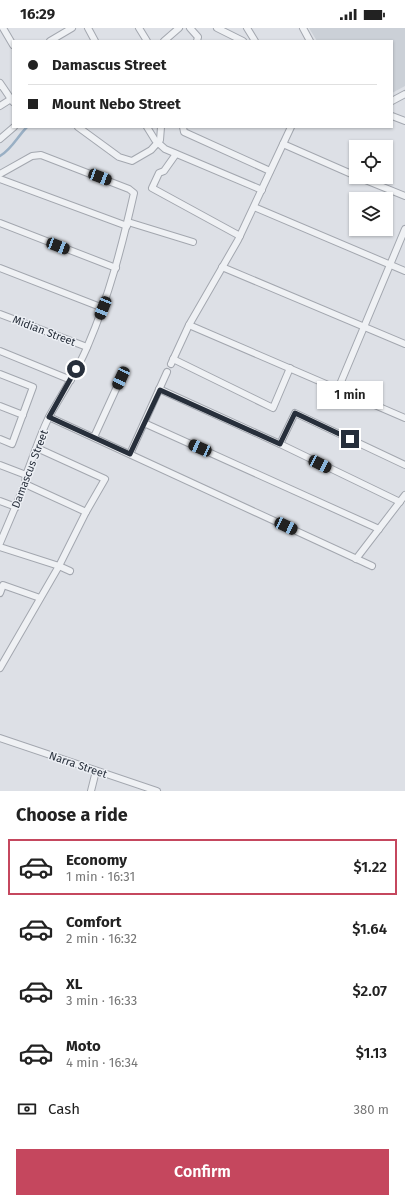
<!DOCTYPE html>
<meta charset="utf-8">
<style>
body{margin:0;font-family:"Fira Sans",sans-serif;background:#f6f6f6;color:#222;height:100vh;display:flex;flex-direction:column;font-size:15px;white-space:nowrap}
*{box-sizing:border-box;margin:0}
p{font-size:13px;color:#767676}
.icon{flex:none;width:22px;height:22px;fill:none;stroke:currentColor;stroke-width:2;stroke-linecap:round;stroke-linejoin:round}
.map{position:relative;height:763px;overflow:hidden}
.side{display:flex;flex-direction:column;background:#fff;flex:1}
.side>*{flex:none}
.banner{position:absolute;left:12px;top:12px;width:381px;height:88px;border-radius:0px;box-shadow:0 1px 3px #0004;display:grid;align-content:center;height:88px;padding:0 16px;background:#fff}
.buttons{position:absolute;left:349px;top:112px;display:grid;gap:8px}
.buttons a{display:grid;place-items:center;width:44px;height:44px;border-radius:0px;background:#fff;box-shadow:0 1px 3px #0004;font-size:20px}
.end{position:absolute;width:18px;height:18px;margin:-9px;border:5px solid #272f3b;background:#fff;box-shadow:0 0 0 2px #fff}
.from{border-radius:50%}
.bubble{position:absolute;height:28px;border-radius:0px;background:#fff;box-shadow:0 1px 3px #0004;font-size:13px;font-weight:600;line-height:28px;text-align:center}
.car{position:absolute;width:12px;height:24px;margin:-12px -6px;border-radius:5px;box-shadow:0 0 3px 1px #0007;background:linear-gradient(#222 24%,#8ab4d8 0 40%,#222 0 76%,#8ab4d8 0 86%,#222 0)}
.banner b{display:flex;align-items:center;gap:14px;height:38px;font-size:15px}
.banner b+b{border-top:1px solid #e0e0e0}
.banner i{width:10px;height:10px;background:#222}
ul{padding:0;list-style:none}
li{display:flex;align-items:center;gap:12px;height:56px;margin:0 8px 6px;padding:0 8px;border:2px solid transparent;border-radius:0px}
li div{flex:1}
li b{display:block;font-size:15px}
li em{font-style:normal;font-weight:600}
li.current{border-color:#c5475e}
li>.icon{width:36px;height:36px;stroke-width:1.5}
h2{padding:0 16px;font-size:18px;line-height:48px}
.pay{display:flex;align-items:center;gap:10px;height:44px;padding:0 16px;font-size:15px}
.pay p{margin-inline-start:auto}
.action{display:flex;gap:8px;margin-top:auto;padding:8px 16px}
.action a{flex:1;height:46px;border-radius:0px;background:#c5475e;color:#fff;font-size:16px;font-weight:600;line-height:46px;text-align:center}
.status{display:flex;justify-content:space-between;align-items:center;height:28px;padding:0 20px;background:#fff;direction:ltr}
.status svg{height:11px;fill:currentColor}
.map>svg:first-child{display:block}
.built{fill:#cbd0d7}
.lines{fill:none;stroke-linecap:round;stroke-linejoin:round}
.stream{stroke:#99afc4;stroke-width:2.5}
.minor-casing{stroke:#a3a7af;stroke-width:8}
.minor{stroke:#eff1f4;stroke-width:6}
.route{stroke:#272f3b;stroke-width:5}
.labels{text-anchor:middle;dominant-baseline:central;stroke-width:3;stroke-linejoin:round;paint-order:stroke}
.street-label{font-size:11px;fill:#272f3b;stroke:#eceff4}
</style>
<div class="status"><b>16:29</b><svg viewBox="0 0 49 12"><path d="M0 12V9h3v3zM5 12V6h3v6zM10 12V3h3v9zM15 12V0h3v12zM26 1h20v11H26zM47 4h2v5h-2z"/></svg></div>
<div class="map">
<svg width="405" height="763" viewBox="0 0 405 763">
<rect width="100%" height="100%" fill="#dde0e6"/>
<path class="built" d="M309,0H405V58L392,65V13H317Z"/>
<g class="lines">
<path class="stream" d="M0,128C12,121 17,109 27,99"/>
<defs>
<g id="minor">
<path d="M3,0L13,17"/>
<path d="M88,0L95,13"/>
<path d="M139,0L147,13"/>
<path d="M190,0L198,9L197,13"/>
<path d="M217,0L243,13"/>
<path d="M247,0L255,13"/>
<path d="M303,0L310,13"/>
<path d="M50,13L72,0"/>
<path d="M164,13L179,0"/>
<path d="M0,55L13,74"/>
<path d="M392,73L405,66"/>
<path d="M0,78L11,71"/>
<path d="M392,88L405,93"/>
<path d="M78,99L119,129L132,133L151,122L160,112L161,99"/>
<path d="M147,99L155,112L165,121L262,162"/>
<path d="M183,99L184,104L270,143"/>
<path d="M0,111L14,99"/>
<path d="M283,116L356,148"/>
<path d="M176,126L164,143L159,145L152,160L240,208"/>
<path d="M0,146L32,128L41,127L129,161L134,165C122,218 109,268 88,317C78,342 63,364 50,387C40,406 34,427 26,447L25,456L0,515"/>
<path d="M358,149L405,168"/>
<path d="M0,151L127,198"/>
<path d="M254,179L405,243"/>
<path d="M128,194L193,214"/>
<path d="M0,195L116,240"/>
<path d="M222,239L405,316"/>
<path d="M0,240L103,280"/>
<path d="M0,286L87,319"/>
<path d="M189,297L405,390"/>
<path d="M0,323L71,352"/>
<path d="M173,331L273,380L290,340"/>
<path d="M171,336L189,297L238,212L291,99"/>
<path d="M0,346L33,359L12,416L0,411"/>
<path d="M159,361L280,416L400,474"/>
<path d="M338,361L405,201"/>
<path d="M0,378L23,387"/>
<path d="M49,389L372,538"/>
<path d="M144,395L379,501"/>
<path d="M94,409L121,350"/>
<path d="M280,416L295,385L405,437"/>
<path d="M130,426L167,344"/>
<path d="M0,437L26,447"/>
<path d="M25,456L86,484"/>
<path d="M0,473L16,479"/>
<path d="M0,519L59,538L70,543"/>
<path d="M356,531L405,467"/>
<path d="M0,565L3,557L40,570"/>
<path d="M0,640L59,538L86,484L105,451L37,420"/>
<path d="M0,710L157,763"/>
<path d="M91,763L96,743"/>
</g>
</defs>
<use href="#minor" class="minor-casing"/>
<use href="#minor" class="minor"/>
</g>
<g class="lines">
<path class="route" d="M76,341L49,389L130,426L160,362L280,416L295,385L350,411"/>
</g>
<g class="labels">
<g class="street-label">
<text transform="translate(44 303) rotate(21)">Midian Street</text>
<text transform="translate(30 441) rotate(-69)">Damascus Street</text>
<text transform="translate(78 737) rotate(19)">Narra Street</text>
</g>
</g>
</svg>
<div class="buttons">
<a><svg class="icon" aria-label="locate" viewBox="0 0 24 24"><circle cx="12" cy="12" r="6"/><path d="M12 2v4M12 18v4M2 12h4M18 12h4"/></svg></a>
<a><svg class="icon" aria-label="layers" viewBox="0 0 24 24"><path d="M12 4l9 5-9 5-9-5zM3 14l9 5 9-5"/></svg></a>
</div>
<i class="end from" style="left:76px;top:341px"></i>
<i class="end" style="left:350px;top:411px"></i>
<div class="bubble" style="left:317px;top:353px;width:66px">1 min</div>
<i class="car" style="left:100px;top:149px;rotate:111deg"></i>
<i class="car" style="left:58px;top:218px;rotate:111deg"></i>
<i class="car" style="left:103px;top:280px;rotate:202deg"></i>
<i class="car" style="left:121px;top:350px;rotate:205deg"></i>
<i class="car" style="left:200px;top:420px;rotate:294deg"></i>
<i class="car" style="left:320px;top:436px;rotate:116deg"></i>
<i class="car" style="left:286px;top:498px;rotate:115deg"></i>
<div class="banner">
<b><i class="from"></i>Damascus Street</b>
<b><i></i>Mount Nebo Street</b>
</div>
</div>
<section class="side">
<h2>Choose a ride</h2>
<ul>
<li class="current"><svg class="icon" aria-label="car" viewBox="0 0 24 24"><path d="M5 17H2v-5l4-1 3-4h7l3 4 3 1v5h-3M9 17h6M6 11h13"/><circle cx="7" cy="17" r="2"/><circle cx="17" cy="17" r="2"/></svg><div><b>Economy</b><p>1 min · 16:31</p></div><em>$1.22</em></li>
<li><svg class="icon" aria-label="car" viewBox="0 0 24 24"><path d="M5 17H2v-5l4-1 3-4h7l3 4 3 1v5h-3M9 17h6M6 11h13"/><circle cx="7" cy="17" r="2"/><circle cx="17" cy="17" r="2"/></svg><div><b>Comfort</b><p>2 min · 16:32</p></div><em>$1.64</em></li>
<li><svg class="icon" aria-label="car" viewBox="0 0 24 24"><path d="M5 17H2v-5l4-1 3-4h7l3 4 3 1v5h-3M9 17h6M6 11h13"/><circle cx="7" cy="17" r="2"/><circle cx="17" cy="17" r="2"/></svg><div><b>XL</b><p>3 min · 16:33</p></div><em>$2.07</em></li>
<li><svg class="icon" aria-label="car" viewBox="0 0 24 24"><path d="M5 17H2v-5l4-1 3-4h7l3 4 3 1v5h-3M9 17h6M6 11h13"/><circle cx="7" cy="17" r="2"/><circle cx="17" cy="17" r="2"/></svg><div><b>Moto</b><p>4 min · 16:34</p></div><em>$1.13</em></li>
</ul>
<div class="pay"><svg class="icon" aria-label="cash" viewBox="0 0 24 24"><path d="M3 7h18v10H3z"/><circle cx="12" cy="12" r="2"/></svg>Cash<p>380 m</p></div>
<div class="action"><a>Confirm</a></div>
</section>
